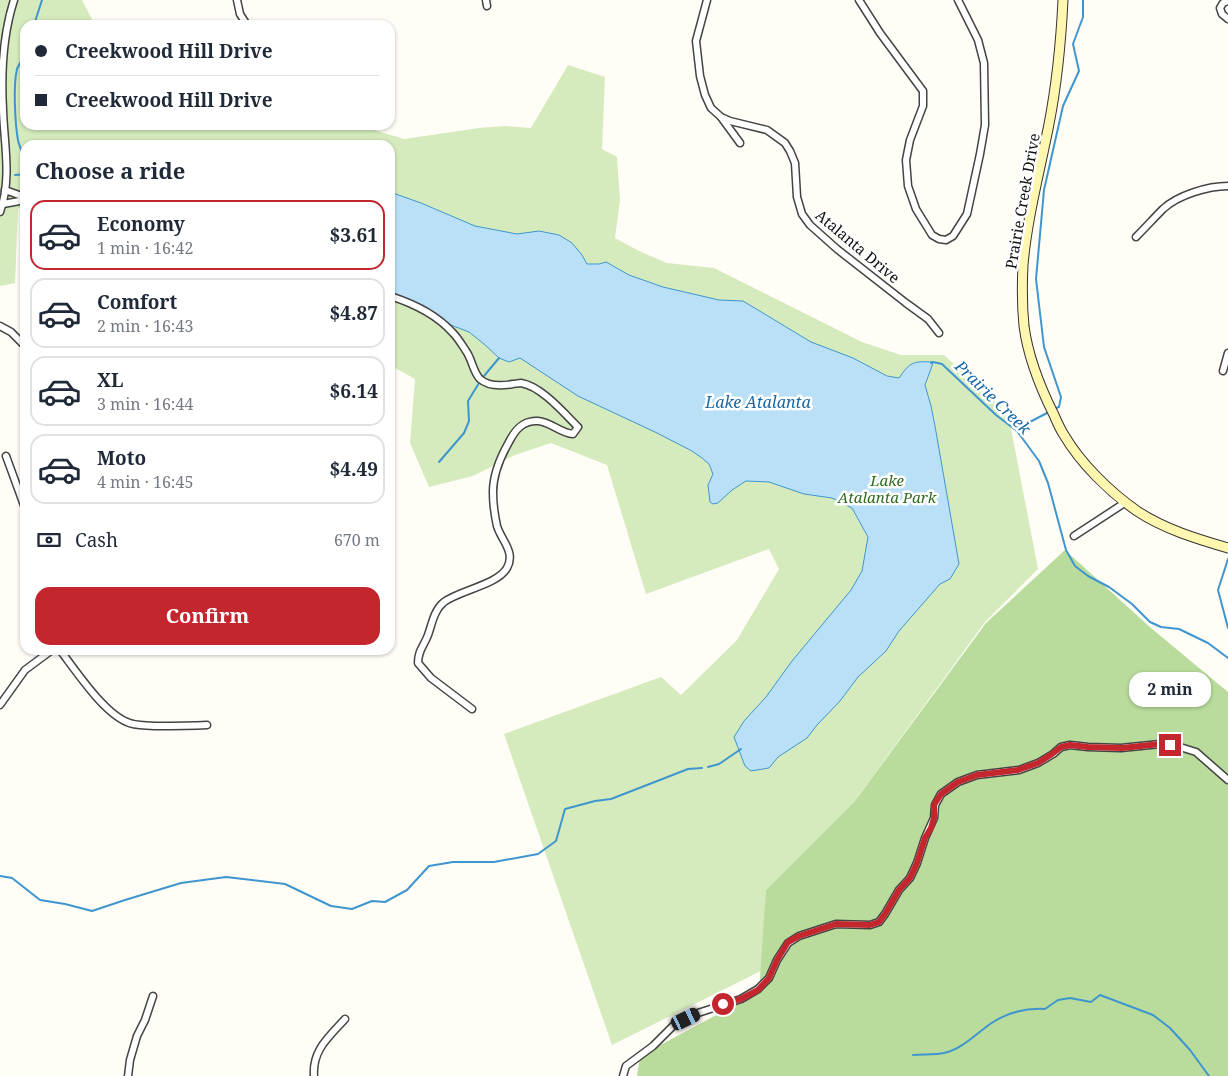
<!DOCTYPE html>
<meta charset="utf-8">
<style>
body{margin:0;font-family:"Noto Serif",serif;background:#f6f6f7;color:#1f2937;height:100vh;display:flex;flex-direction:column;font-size:19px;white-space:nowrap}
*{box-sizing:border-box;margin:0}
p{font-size:16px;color:#747a83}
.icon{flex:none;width:28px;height:28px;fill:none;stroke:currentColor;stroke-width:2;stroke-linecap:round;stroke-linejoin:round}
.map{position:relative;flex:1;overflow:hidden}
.sheet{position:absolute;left:20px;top:140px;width:375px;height:515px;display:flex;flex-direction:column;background:#fff;border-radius:15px;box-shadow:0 1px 4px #0004}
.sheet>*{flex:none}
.banner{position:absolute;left:20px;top:20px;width:375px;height:110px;border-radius:15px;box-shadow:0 1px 4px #0004;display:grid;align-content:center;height:110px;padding:0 15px;background:#fff}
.end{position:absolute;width:22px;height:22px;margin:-11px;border:6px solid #c4262e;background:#fff;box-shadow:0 0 0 2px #fff}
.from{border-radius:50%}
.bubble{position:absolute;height:35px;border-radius:15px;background:#fff;box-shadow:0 1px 4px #0004;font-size:16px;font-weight:700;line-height:35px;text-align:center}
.car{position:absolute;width:15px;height:30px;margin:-15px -8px;border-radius:6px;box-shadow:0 0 4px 1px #0007;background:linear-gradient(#222 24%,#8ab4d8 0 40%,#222 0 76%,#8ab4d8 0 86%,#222 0)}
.banner b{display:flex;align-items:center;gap:18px;height:48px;font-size:19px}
.banner b+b{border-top:1px solid #e0e1e3}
.banner i{width:12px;height:12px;background:#1f2937}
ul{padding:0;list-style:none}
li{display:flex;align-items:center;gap:15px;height:70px;margin:0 10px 8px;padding:0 5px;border:2px solid #e0e1e3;border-radius:15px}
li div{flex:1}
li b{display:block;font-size:19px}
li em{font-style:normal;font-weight:700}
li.active{border-color:#c4262e}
li>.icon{width:45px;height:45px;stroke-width:1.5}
h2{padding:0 15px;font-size:22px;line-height:60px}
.pay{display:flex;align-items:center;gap:12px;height:55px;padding:0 15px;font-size:19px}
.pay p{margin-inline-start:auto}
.action{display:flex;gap:10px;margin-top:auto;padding:10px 15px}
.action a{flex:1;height:58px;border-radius:15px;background:#c4262e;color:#fff;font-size:20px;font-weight:700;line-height:58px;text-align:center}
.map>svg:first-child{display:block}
.green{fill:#d5ebbd}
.forest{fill:#b9dc9c}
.water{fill:#b9e0f7;stroke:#3f96cf}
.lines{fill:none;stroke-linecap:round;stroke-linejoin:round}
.stream{stroke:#3f96cf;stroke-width:2}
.street-casing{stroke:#444;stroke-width:9}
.secondary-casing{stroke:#333;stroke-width:11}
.street{stroke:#fff;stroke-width:6}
.secondary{stroke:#fff6b0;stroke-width:9}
.route{stroke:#c4262e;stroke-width:6}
.labels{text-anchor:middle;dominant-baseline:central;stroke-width:5;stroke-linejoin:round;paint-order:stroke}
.street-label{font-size:15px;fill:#111;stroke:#fff}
.park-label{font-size:15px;font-style:italic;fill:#2f6b1f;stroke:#fff}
.water-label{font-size:16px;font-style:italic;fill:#1768a6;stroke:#fff}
</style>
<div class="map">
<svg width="1228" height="1076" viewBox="0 0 1228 1076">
<rect width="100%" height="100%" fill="#fffdf5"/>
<path class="green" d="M0,0H82L95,25H25V125H357L404,139L479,128L506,126L531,128L568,65L605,77L602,149L617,157L620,200L615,238L639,251L667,263L714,268L862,342L901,355H944L1008,413L1038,569L985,622L855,801L766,890L763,970L612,1045L504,734L661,677L681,695L737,640L779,569L769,549L646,594L607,465L551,443L515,455L473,476L429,487L410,443L415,379L390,365V145H25V211L18,208L15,283L0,286Z"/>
<path class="forest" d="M1065,550L1151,628L1228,692V1076H637L640,1056L759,992L766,890L855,801L986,623Z"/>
<path class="water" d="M390,192L421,203L475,226L517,234L539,231L559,235L572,243L582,255L587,264H599L606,262L629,275L663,287L719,300L743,301L811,342L853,358L887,376L899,378C910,362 913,361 933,362L932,366L925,385L931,406L935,426L959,564L950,579L940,584L899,631L886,651L858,677L840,701L817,725L807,738L778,757L769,768L751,771L745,766L734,737L744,721L766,697L792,661L851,590L862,571L868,537L852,508L832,498L804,494L769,482L746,481L732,490L718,503L713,504L710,502L708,485L713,474L709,464L702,458L692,451L657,433L578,396L520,358L509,362L499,358L484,344L469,332L438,320L417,303L390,292Z"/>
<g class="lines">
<g class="stream">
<path d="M34,25L42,0"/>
<path d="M25,55C22,60 19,64 17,69C13,85 15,123 18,140C19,146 22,152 25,158"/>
<path d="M15,175L25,174"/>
<path d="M931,363L933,362L942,364L996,415L1017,431L1039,461L1048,483L1066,550L1075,566L1088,576L1109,587L1132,604L1150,622L1161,627L1179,629L1208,643L1228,658"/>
<path d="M484,376L499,358"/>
<path d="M1056,408L1059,407L1061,397L1044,347L1036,279L1044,190L1063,106L1079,71L1073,44L1083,17V0"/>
<path d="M1017,431L1026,424L1047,413"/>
<path d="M439,462L464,433L469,421L468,401L479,383"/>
<path d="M1228,559L1218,590L1228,628"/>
<path d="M708,767L719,764L741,749"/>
<path d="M0,876L12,878L40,900L65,904L92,911L125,900L181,883L226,877L285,884L331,906L352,909L372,901L385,902L407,890L429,866L453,862H494L538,854L556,841L565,809L595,801L611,799L688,769L702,768"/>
<path d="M913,1055C923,1054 935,1055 944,1053C962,1049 976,1034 990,1024C1006,1013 1026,1008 1045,1009L1058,1000L1070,998L1091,1002L1100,995L1153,1015L1170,1028L1190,1050L1209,1076"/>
</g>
<defs>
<g id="street">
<path d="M237,0L240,14L247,25"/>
<path d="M486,0L487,6"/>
<path d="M707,0L696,41L700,76L705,95L711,108L721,117L740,143"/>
<path d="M859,0L880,33L923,91V106L910,140L906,160L908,186L916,209L932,235L939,239L946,240L953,236L967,214L980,154L985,125L984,63L978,40L958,0"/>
<path d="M1228,1L1223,3L1220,8L1222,14L1228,19"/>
<path d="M721,117L730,121L767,130L785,143L790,151L795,163L797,197L802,214L810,225L837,249L906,303L928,319L939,333"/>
<path d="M5,190L19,195L25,196"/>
<path d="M3,204L25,200"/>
<path d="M0,212C12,178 4,144 3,110C1,74 3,34 14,0"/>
<path d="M1136,237C1145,228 1154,218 1163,209C1178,195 1208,186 1228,186"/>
<path d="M390,296C412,303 437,315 453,333C458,338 462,345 466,351C472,359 473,372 480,379C489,387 502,386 513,384C514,384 519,383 521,383C541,386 564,413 578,427L573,434C560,433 551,422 538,421C523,420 515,430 509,442C501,456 493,475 493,492C493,500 495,517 497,526C501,540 516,552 507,568C497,585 460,590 444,602C434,610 432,624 428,635C424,646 418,650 418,663L431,678L472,709"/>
<path d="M0,326L11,332L25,346"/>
<path d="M1223,371L1228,353"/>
<path d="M6,456L25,508"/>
<path d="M1074,536L1126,502"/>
<path d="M60,650C76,671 103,712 127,722C135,726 145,725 154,726C172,726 189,726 207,725"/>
<path d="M0,705L25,670L52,650"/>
<path d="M128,1076L130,1060L137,1036L145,1020L153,996"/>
<path d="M314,1076C312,1050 329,1037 345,1019"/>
<path d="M623,1076L626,1066L653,1046L674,1025L698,1013L741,999L758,989L769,978L777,960L788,943L799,936L836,924L870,925L879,922L885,914L899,890L910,878L917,863L925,838L934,818L935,805L941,794L958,782L977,775L1019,770L1038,763L1053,754L1061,747L1070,745L1088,747L1121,748L1160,744L1180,747L1196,752L1228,780"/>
</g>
<path id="secondary" d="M1063,0C1061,41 1057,83 1049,124C1040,170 1027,218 1023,265C1022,285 1022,306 1024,326C1028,357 1040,387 1054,415C1057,422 1060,429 1064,435C1081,464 1110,492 1137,511C1164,529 1197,539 1228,548"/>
</defs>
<use href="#street" class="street-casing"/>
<use href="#secondary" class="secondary-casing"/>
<use href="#street" class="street"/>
<use href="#secondary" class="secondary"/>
</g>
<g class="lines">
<path class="route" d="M723,1004L741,999L758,990L769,978L777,960L788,942L799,936L836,924L870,925L879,922L885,914L899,890L910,878L917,863L925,838L931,828L934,818V805L941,794L958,782L977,775L1018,770L1038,763L1052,754L1061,747L1070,745L1088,747L1122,748L1160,744L1170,745"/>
</g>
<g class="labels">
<g class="street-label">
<text transform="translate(1022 201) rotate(-80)">Prairie Creek Drive</text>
<text transform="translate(858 246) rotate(40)">Atalanta Drive</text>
</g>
<g class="park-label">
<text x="887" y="480">Lake<tspan x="887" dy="17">Atalanta Park</tspan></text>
</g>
<g class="water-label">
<text transform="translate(993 397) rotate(44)">Prairie Creek</text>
<text x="758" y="402">Lake Atalanta</text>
</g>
</g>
</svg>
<i class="end from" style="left:723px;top:1004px"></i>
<i class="end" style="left:1170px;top:745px"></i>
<div class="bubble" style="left:1129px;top:672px;width:82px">2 min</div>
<i class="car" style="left:686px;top:1019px;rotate:64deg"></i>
<div class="banner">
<b><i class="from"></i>Creekwood Hill Drive</b>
<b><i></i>Creekwood Hill Drive</b>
</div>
<section class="sheet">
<h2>Choose a ride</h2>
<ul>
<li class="active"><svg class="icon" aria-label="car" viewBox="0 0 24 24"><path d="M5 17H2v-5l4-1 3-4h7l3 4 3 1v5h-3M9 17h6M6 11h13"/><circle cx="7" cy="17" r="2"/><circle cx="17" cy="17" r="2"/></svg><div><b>Economy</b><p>1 min · 16:42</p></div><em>$3.61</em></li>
<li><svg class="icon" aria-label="car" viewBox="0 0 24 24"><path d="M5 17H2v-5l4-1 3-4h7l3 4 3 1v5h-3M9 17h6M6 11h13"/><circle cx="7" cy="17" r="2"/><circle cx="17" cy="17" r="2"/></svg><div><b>Comfort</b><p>2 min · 16:43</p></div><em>$4.87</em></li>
<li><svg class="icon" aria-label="car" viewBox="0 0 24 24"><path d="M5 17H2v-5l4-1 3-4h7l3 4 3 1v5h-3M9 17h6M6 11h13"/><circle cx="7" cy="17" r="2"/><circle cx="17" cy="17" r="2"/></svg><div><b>XL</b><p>3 min · 16:44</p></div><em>$6.14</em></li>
<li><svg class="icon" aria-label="car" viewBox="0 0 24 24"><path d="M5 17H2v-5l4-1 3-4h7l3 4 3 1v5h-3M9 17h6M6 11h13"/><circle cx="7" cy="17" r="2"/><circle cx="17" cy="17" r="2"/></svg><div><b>Moto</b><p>4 min · 16:45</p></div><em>$4.49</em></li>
</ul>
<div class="pay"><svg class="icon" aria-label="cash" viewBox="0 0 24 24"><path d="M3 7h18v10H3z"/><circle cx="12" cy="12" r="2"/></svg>Cash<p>670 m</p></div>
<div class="action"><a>Confirm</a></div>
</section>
</div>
